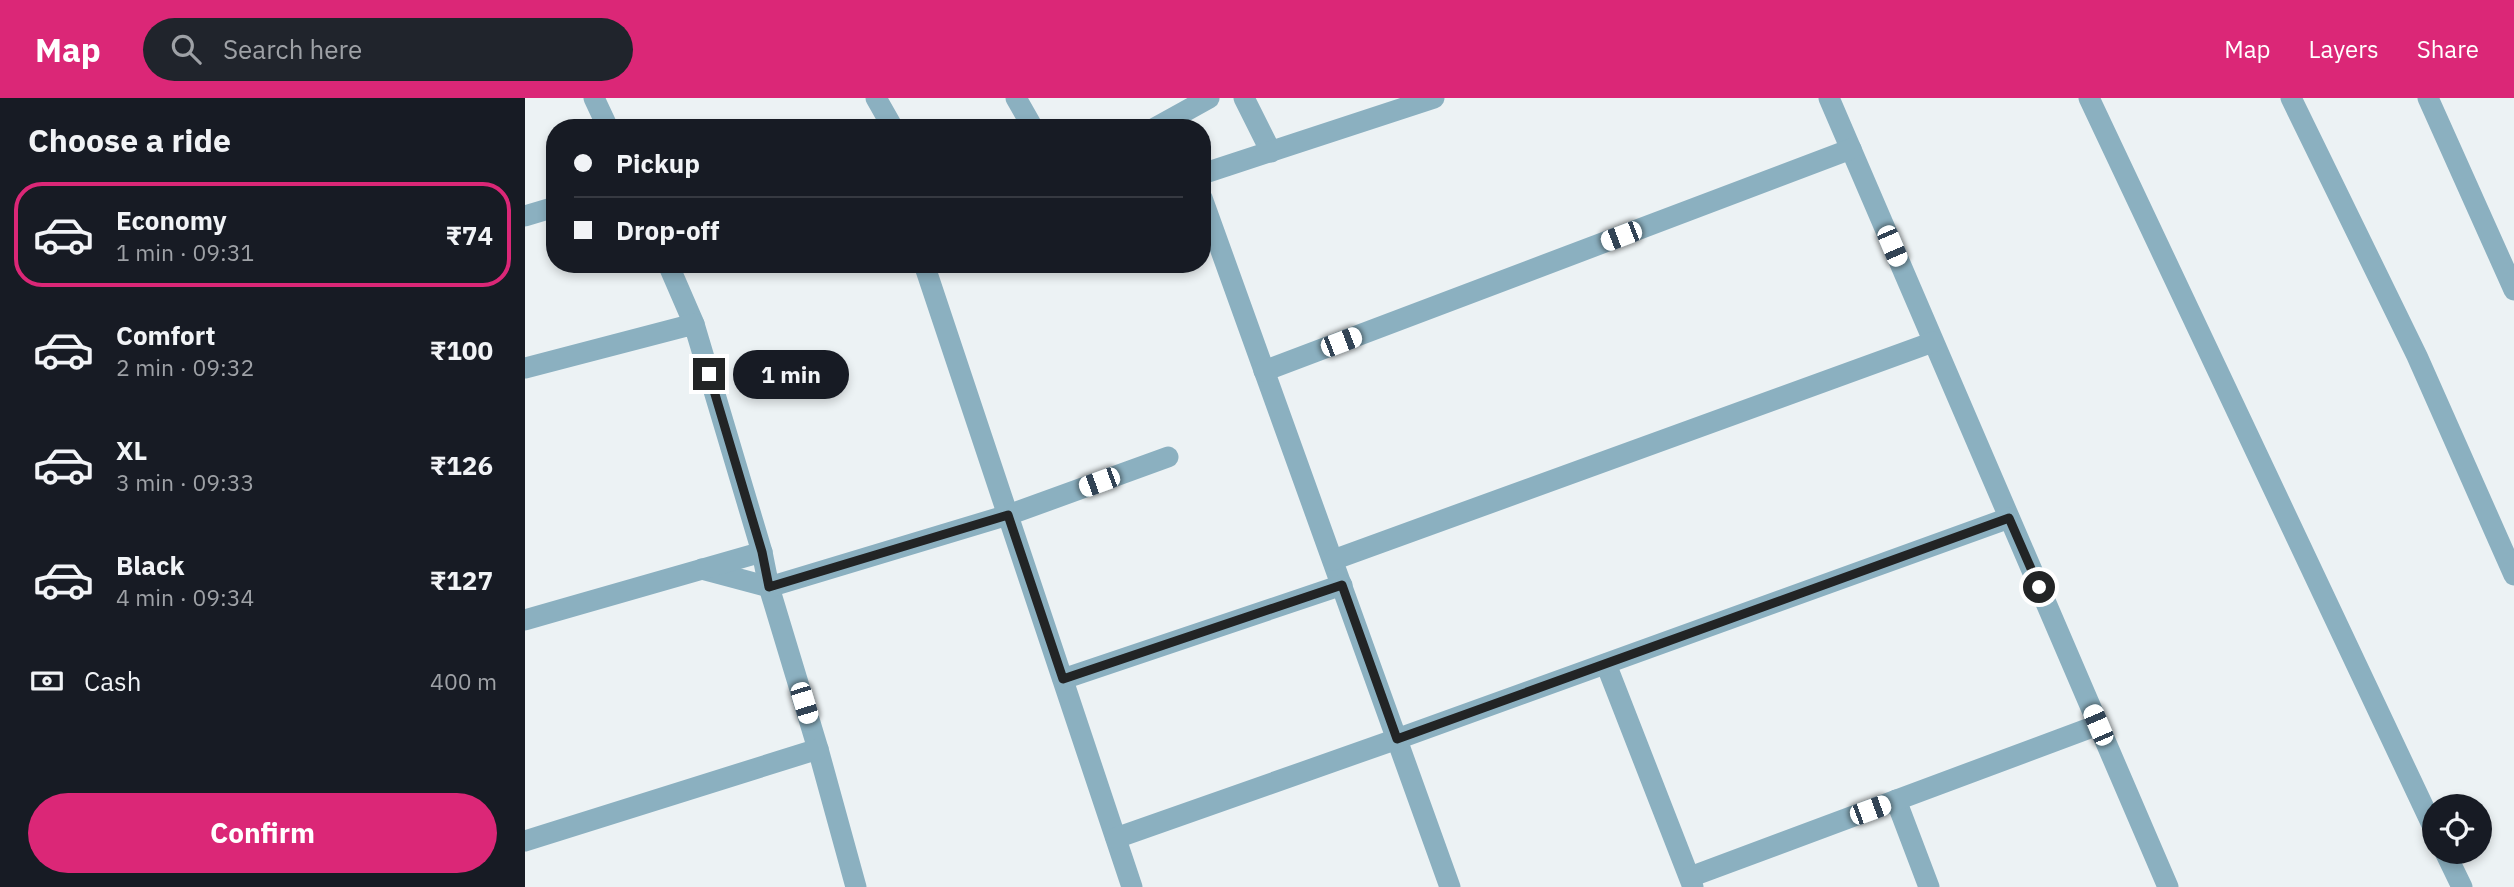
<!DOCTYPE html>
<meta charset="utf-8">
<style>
body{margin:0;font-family:"IBM Plex Sans",sans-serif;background:#20242c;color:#f1f3f6;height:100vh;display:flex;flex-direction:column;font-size:26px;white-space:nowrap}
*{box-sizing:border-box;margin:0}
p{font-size:23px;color:#9ea1a6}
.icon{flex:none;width:38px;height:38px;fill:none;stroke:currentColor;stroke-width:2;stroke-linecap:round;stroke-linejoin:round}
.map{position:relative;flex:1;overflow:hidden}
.sheet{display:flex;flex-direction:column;background:#171b24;width:525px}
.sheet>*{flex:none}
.top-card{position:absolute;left:21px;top:21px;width:665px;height:154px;border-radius:28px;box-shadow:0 4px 10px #0003;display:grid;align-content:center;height:154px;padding:0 28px;background:#171b24}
.tools{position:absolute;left:1897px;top:696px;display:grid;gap:14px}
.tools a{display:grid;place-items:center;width:70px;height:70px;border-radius:50%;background:#171b24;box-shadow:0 4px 10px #0003;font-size:35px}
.end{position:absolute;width:32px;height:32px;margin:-16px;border:9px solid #222425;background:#fff;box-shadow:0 0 0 4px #fff}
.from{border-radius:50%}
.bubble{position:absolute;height:49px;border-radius:24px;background:#171b24;box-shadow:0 4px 10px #0003;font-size:23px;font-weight:700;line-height:49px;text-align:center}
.car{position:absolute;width:21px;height:42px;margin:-21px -10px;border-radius:9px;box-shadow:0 0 5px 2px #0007;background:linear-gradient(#fff 24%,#345 0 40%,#fff 0 76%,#345 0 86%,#fff 0)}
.top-card b{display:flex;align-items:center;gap:24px;height:66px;font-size:26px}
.top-card b+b{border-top:2px solid #363941}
.top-card i{width:18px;height:18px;background:#f1f3f6}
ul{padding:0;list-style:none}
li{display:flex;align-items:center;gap:21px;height:105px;margin:0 14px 10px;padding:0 14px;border:4px solid transparent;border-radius:28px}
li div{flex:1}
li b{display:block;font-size:26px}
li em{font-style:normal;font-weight:700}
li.on{border-color:#db2777}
li>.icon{width:63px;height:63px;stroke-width:1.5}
h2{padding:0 28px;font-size:32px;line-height:84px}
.pay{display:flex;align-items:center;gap:18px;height:77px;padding:0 28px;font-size:26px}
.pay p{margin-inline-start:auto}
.button{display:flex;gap:14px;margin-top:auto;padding:14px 28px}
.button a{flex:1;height:80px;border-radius:42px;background:#db2777;color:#fff;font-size:28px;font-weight:700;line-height:80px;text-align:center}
header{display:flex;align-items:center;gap:42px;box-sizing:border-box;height:98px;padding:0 35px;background:#db2777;color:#fff}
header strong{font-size:33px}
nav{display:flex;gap:38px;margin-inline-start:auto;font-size:24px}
.search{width:490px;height:63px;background:#20242c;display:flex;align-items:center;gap:18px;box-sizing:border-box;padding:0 24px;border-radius:38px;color:#9ea1a6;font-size:26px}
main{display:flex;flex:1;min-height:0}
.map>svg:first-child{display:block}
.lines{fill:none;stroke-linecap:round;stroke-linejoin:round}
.minor{stroke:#8bb0c0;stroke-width:21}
.route{stroke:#222425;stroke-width:9}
</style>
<header>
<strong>Map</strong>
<div class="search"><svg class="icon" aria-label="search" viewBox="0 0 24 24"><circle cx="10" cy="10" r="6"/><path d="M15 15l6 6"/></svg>Search here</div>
<nav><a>Map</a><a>Layers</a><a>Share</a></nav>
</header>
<main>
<section class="sheet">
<h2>Choose a ride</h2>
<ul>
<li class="on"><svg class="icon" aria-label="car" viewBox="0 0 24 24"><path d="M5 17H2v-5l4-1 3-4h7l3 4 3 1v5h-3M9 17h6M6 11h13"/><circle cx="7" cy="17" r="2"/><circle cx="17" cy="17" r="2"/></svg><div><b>Economy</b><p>1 min · 09:31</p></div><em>₹74</em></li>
<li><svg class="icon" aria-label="car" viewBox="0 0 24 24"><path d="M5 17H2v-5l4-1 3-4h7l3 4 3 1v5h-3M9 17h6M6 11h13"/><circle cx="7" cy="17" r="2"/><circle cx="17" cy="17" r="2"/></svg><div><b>Comfort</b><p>2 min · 09:32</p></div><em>₹100</em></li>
<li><svg class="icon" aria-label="car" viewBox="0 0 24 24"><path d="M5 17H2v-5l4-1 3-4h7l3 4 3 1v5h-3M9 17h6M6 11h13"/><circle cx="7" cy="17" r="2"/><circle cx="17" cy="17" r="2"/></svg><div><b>XL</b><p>3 min · 09:33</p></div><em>₹126</em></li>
<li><svg class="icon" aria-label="car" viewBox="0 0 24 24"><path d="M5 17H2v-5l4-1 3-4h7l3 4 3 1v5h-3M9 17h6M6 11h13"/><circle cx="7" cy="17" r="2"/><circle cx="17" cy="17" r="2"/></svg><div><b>Black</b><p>4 min · 09:34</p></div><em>₹127</em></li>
</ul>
<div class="pay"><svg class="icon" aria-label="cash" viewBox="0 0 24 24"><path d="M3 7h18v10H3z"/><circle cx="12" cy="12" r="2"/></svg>Cash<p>400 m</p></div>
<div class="button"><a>Confirm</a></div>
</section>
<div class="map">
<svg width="1989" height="789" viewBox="0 0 1989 789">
<rect width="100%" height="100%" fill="#ecf2f4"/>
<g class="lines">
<g class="minor">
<path d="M69,0L83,30"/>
<path d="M351,0L368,30"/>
<path d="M491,0L508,30"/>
<path d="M719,0L746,54"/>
<path d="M1304,0L1643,789"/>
<path d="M1564,0L1909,731"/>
<path d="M1766,0L1892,258L1989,477"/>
<path d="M1903,0L1989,192"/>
<path d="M630,30L684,0"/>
<path d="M677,76L909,0"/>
<path d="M677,100L925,789"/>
<path d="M0,118L30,109"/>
<path d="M143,166L169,226"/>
<path d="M399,166L607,789"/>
<path d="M0,270L169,226L237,454L244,489L293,651L331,789"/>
<path d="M739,273L1326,51"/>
<path d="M808,462L1408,244"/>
<path d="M177,471L244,489L483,417L643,359"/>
<path d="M0,522L237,454"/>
<path d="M1081,566L1168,789"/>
<path d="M538,581L817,487"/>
<path d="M1371,702L1404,789"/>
<path d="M591,740L872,641L1484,420"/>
<path d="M0,743L293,651"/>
<path d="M1920,754L1937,789"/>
<path d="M1165,779L1573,627"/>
</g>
</g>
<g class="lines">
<path class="route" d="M184,276L237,454L244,489L483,417L538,581L817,487L872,641L1484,420L1514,489"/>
</g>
</svg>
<div class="tools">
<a><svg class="icon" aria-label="locate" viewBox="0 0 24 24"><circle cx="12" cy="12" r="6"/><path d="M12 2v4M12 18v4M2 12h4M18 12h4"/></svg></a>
</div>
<i class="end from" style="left:1514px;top:489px"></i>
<i class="end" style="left:184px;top:276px"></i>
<div class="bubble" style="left:208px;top:252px;width:116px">1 min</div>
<i class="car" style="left:1096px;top:138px;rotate:249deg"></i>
<i class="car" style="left:1367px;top:148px;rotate:157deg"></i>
<i class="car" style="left:816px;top:244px;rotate:69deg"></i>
<i class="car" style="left:574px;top:384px;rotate:250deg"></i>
<i class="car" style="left:279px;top:605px;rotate:163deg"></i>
<i class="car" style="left:1573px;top:627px;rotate:337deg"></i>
<i class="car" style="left:1345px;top:712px;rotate:70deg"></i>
<div class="top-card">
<b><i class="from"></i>Pickup</b>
<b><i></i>Drop-off</b>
</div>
</div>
</main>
